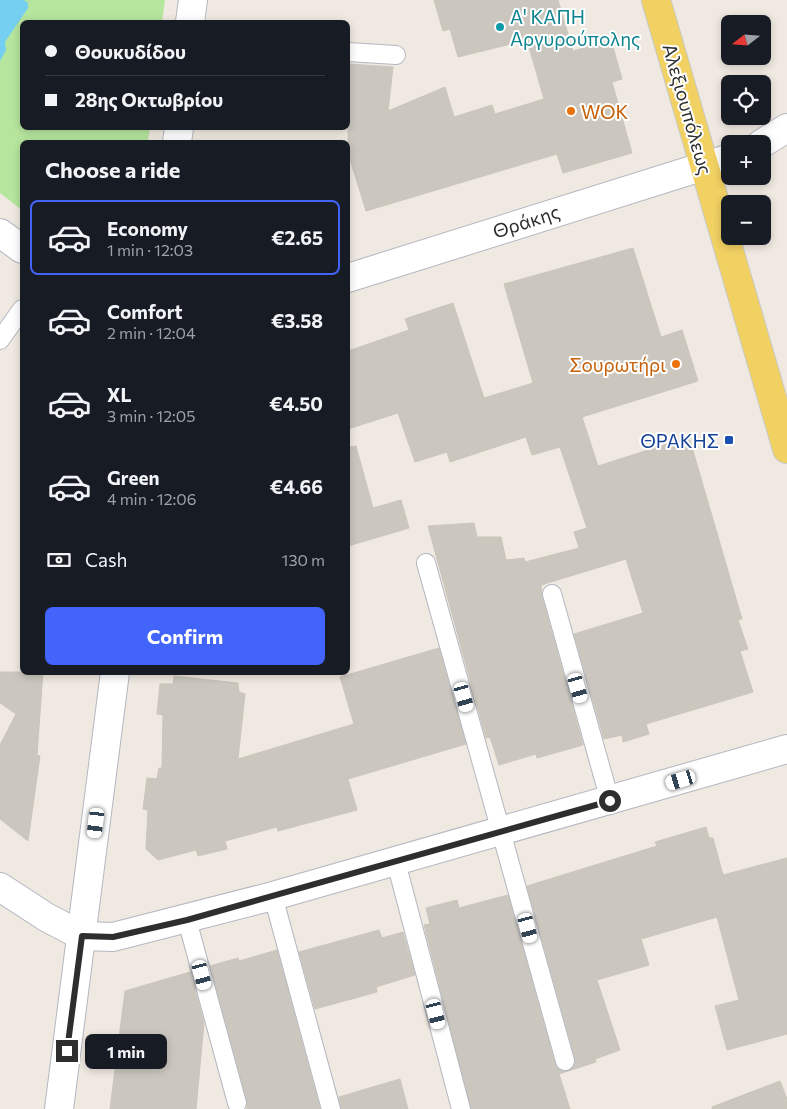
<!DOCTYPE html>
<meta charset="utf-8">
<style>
body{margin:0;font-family:Commissioner,sans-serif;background:#20242c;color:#f1f3f6;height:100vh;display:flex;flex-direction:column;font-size:19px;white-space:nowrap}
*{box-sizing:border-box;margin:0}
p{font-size:16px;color:#9ea1a6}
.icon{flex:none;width:28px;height:28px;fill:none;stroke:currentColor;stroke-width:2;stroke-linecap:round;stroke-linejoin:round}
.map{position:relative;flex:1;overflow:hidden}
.drawer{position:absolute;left:20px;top:140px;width:330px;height:535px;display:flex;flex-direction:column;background:#171b24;border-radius:8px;box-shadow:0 2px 8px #0003}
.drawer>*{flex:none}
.guide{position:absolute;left:20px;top:20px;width:330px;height:110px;border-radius:8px;box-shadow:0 2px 8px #0003;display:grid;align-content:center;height:110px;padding:0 25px;background:#171b24}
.needle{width:32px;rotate:253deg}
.controls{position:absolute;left:721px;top:15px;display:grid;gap:10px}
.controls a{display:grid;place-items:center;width:50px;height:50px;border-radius:8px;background:#171b24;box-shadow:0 2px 8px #0003;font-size:25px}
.end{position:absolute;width:22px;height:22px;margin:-11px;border:6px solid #2e2e2e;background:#fff;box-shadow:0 0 0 2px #fff}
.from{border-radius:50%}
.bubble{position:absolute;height:35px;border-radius:8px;background:#171b24;box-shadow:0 2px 8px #0003;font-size:16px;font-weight:700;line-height:35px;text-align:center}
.car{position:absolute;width:15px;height:30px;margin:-15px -8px;border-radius:6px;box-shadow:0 0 4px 1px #0007;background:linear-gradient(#fff 24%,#345 0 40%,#fff 0 76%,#345 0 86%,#fff 0)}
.guide b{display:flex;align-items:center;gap:18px;height:48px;font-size:19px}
.guide b+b{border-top:1px solid #363941}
.guide i{width:12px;height:12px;background:#f1f3f6}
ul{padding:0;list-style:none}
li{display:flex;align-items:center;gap:15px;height:75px;margin:0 10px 8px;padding:0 15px;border:2px solid transparent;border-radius:8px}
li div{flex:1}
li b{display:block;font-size:19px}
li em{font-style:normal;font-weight:700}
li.selected{border-color:#4264fb}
li>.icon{width:45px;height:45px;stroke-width:1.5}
h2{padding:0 25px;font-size:22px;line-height:60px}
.pay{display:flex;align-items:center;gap:12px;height:55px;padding:0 25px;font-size:19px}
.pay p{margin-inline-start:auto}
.button{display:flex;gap:10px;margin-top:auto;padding:10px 25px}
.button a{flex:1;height:58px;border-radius:8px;background:#4264fb;color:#fff;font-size:20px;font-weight:700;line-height:58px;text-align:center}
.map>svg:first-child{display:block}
.green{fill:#b6e59e}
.water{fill:#75cff0}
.building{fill:#cbc7bf;stroke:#cbc5ba}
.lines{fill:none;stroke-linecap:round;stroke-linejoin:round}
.lane-casing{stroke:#b4b7c1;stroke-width:20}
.street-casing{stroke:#b4b7c1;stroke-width:30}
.primary-casing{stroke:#c9c9c9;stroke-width:30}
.lane{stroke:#fff;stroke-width:18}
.street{stroke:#fff;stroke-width:28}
.primary{stroke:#f2d163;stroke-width:28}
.route{stroke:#2e2e2e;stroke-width:6}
.culture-dot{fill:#0f9aa8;stroke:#fff;stroke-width:2}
.food-dot{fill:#e8710a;stroke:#fff;stroke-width:2}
.transit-dot{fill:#1a4fb4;stroke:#fff;stroke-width:2}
.labels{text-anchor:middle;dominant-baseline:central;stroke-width:4;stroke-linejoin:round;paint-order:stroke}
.culture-label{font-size:19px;fill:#0d838f;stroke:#fff;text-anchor:start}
.street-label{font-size:19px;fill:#2e2e2e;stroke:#fff}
.food-label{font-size:19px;fill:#c56008;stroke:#fff;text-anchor:start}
.transit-label{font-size:19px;fill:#164399;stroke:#fff;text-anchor:end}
</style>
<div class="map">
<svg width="787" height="1109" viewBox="0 0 787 1109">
<rect width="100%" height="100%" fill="#efe9e1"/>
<path class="green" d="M0,0H165L162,22H22V128H150L148,142H22V210L0,193Z"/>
<path class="water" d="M0,0H24L28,3V8L9,36L5,42L6,50L0,61Z"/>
<g class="building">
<path d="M434,0H558L573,51L611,40L622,79L612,82L632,153L563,173L557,154L366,211L348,153V64L393,67L388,111L445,87L454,117L492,105L495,114L544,99L527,40L458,57L450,29L443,31Z"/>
<path d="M633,248L661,337L682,330L698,381L582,417L598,466L689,437L742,619L738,620L748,649L740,651L753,692L646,724L649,734L623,742L622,735L604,739L574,634L643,613L626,559L541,585L542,597L583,745L537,758L536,754L499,765L490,737L486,738L428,526L474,523L477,537H501L506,560L524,558L525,562L579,548L574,532L587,528L560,447L532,455L526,437L450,462L447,452L415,462L398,413L348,429V351L409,330L405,319L453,303L484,398L533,383L504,284Z"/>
<path d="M356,446L373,508L401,500L409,528L348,546V447Z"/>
<path d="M439,648L466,744L348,779L357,810L278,831L277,827L225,841L227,849L198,856L196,850L158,860L146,849L148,810L143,809L147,778L157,779L159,768H162L163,715L157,714L160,684H173L174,676L238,683L239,692L245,694L238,759L354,724L340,677Z"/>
<path d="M0,672H43L37,755L40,756L28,841L0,819V745L16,714L0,703Z"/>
<path d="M706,827L709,838H713L723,875L787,858V1034L727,1050L715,1006L739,1000L717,917L641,939L649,965L597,980L620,1050L595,1059L596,1062L559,1074L570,1109H471L424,925L430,924L426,908L457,900L459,908L508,895L555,1064L562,1071H568L575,1064V1058L527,886L657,846L655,842Z"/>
<path d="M379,930L382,938L403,932L415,975L376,987L377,992L315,1009L299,952Z"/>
<path d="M277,950L320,1109H247V1100L210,966L238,958L239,961Z"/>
<path d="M190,972L204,1023L196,1109H110L125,991Z"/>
<path d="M400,1079L408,1109H341L339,1097Z"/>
<path d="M780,1081L787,1099V1109H712V1107Z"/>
</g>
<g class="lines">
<defs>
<g id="lane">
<path d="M348,52L396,55"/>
<path d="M0,340L22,309"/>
<path d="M426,563L565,1061"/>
<path d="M552,594L610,801"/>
<path d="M396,862L461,1109"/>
<path d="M273,896L331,1109"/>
<path d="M187,920L237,1103"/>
</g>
<g id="street">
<path d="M190,22L193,0"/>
<path d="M177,142L179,128"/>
<path d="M761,144L787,128"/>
<path d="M0,233L22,249"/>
<path d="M348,278L730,158"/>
<path d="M0,887L46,917L82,936L113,937L273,896L787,749"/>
<path d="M59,1109L115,672"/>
</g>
<path id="primary" d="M656,0L787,449"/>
</defs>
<use href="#lane" class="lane-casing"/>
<use href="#street" class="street-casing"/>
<use href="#primary" class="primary-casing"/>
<use href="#lane" class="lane"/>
<use href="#street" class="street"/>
<use href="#primary" class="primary"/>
</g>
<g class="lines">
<path class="route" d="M67,1051L82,936L113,937L187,920L610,801"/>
</g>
<circle class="culture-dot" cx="500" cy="27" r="5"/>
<g class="food-dot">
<circle cx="571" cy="111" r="5"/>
<circle cx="676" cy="364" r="5"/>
</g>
<rect class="transit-dot" x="724" y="435" width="10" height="10" rx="2.5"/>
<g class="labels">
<g class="culture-label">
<text x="510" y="16">Α' ΚΑΠΗ<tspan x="510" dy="22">Αργυρούπολης</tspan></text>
</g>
<g class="street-label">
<text transform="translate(688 109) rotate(74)">Αλεξιουπόλεως</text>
<text transform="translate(526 221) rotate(-18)">Θράκης</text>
</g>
<g class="food-label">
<text x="581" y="111">WOK</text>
<text x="666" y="364" text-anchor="end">Σουρωτήρι</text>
</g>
<g class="transit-label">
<text x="719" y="440">ΘΡΑΚΗΣ</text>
</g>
</g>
</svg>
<div class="controls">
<a><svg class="needle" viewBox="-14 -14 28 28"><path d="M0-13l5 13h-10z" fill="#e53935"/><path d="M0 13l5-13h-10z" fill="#9ea1a6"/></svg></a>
<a><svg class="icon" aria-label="locate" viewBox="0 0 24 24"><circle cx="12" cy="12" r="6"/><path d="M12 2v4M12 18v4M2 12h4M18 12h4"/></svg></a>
<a>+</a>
<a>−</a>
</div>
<i class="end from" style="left:610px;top:801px"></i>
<i class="end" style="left:67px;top:1051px"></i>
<div class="bubble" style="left:85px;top:1034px;width:82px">1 min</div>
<i class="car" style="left:578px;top:688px;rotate:164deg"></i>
<i class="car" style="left:464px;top:697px;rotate:164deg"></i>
<i class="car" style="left:681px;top:780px;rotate:253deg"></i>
<i class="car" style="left:96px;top:823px;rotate:187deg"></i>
<i class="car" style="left:528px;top:928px;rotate:165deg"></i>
<i class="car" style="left:202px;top:975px;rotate:165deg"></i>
<i class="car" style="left:436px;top:1014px;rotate:166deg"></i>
<div class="guide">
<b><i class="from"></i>Θουκυδίδου</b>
<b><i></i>28ης Οκτωβρίου</b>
</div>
<section class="drawer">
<h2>Choose a ride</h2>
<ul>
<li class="selected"><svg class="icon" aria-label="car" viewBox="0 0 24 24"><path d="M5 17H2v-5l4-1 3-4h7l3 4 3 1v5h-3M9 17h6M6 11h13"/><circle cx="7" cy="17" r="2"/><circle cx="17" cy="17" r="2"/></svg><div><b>Economy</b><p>1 min · 12:03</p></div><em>€2.65</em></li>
<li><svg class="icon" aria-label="car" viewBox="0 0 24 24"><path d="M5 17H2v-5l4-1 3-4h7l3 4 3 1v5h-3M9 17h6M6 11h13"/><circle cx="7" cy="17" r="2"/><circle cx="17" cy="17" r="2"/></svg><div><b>Comfort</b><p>2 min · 12:04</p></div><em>€3.58</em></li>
<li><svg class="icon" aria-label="car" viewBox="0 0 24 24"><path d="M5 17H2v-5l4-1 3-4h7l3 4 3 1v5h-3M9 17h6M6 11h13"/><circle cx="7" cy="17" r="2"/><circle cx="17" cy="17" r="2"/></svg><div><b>XL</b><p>3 min · 12:05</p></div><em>€4.50</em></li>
<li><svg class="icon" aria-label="car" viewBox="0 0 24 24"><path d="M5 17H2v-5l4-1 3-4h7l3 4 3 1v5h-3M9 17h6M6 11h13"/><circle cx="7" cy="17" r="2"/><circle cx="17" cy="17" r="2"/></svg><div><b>Green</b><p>4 min · 12:06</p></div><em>€4.66</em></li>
</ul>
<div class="pay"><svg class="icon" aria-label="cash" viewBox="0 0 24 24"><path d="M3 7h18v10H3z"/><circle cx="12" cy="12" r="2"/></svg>Cash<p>130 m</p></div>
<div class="button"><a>Confirm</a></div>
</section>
</div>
